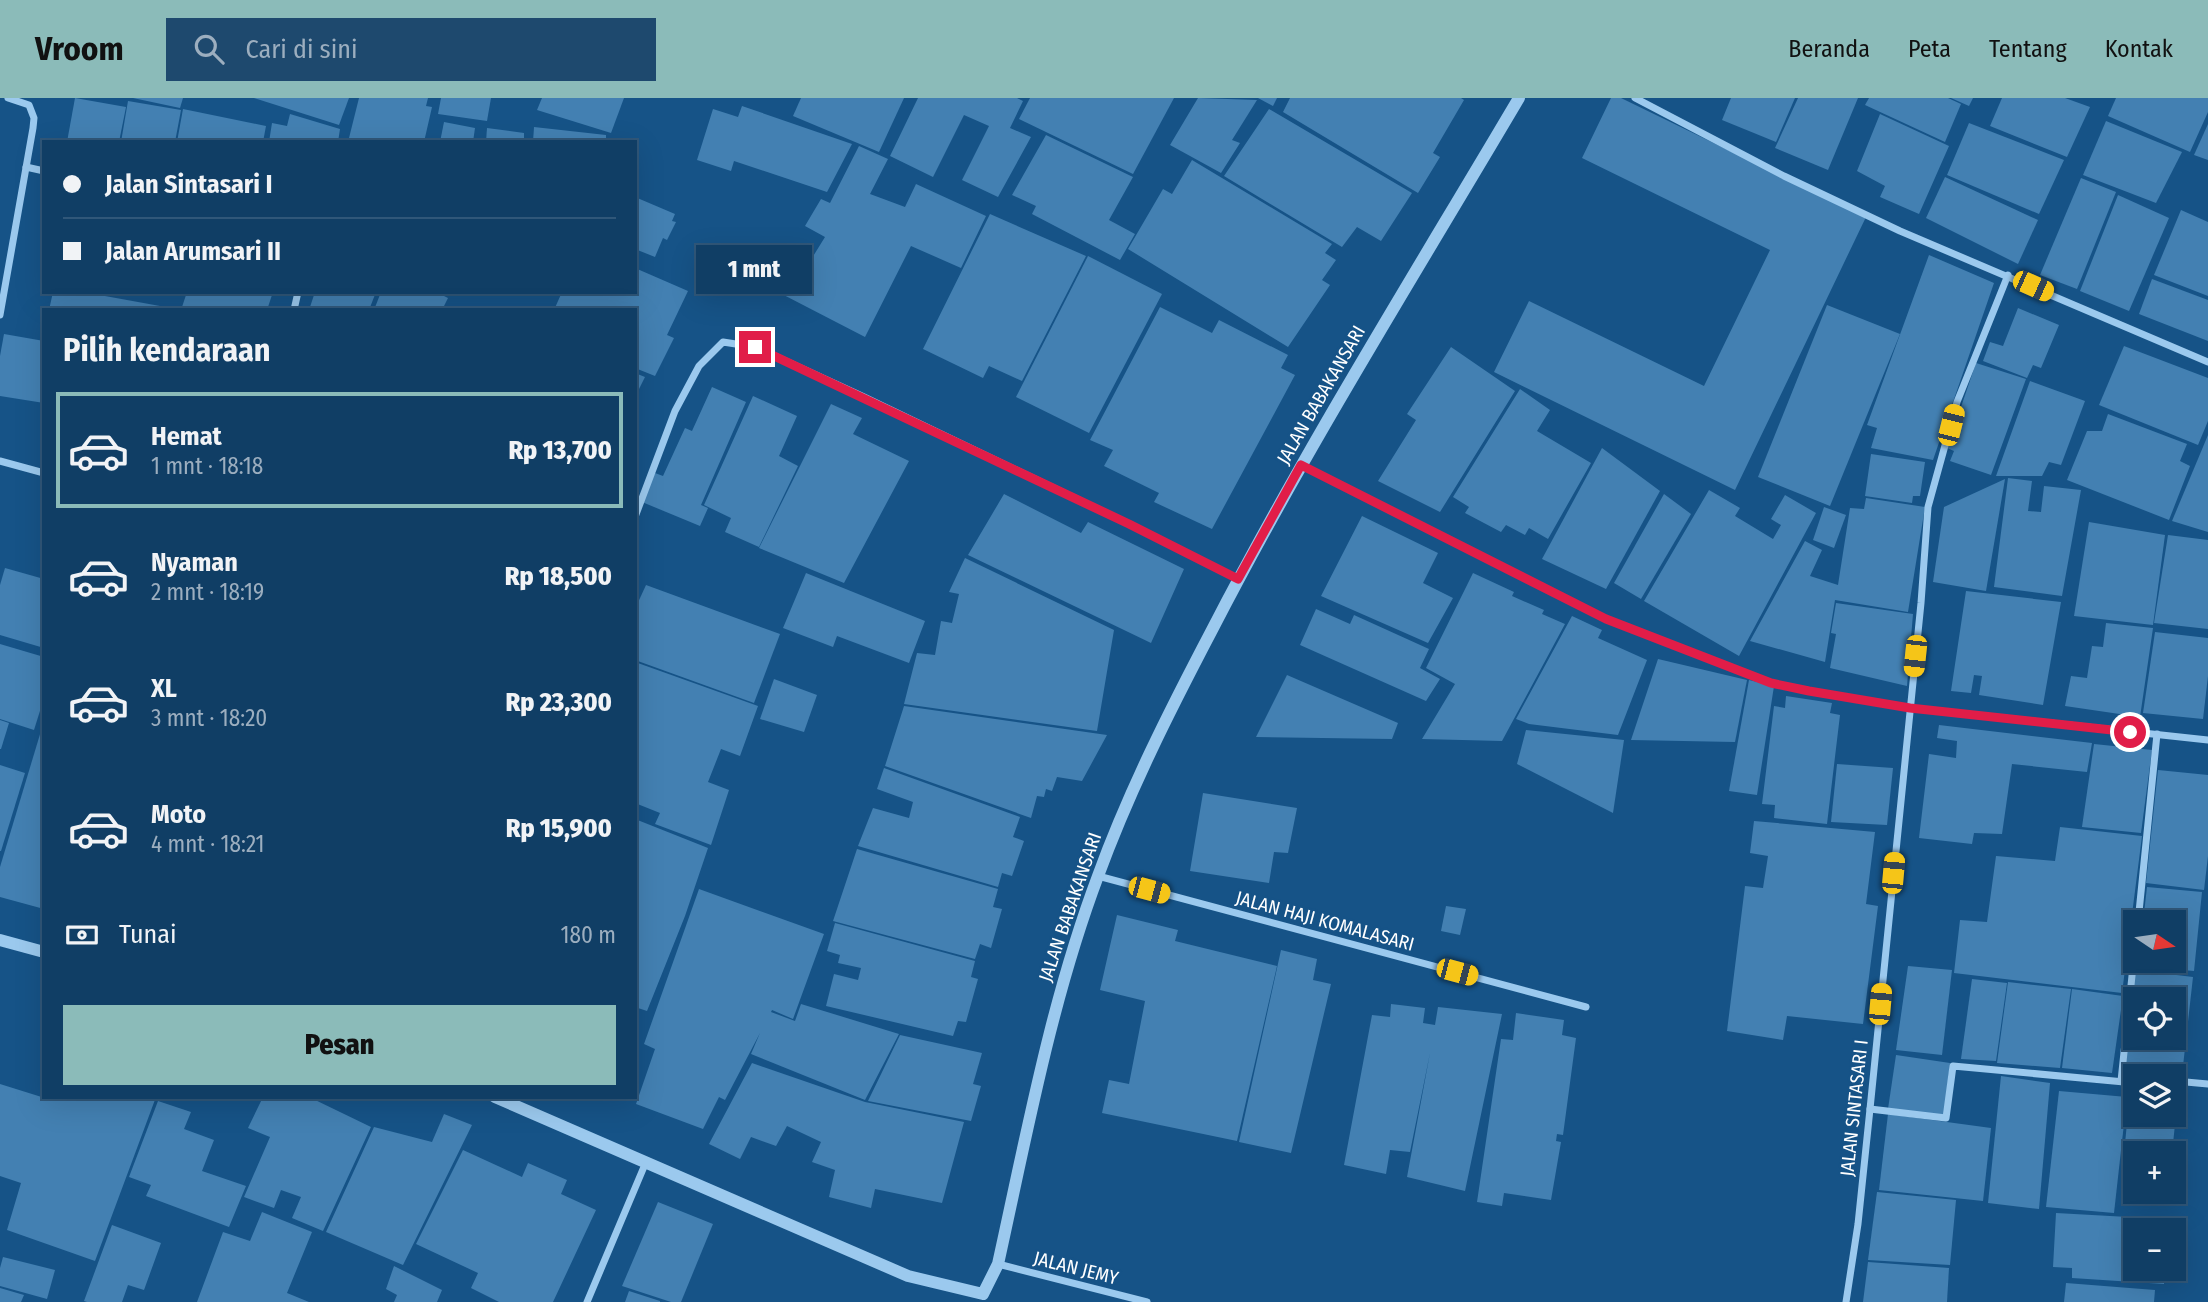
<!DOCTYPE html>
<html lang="id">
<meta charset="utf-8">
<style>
body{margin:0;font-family:"Fira Sans Condensed",sans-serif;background:#1e496e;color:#f1f3f6;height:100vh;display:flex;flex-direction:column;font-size:26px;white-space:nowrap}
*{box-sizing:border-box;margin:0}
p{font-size:23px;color:#9caebf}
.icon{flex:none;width:38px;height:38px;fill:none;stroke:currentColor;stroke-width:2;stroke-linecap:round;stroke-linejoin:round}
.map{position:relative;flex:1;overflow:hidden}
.side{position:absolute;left:42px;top:210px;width:595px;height:791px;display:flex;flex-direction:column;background:#103e65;border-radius:0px;box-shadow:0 7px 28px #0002,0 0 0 2px #305779}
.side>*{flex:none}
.banner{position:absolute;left:42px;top:42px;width:595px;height:154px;border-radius:0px;box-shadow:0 7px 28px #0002,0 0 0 2px #305779;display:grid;align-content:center;height:154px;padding:0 21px;background:#103e65}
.needle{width:46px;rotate:103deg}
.tools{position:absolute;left:2123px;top:812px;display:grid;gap:14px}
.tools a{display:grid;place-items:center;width:63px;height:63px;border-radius:0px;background:#103e65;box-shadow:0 7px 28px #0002,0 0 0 2px #305779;font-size:35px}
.end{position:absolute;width:32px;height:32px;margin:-16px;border:9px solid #e11d48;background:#fff;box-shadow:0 0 0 4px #fff}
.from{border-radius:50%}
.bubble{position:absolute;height:49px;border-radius:0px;background:#103e65;box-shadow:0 7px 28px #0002,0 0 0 2px #305779;font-size:23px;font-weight:800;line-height:49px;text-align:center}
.car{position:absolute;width:21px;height:42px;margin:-21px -10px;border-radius:9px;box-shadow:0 0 5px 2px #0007;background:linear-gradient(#f5c518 24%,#345 0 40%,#f5c518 0 76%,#345 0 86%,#f5c518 0)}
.banner b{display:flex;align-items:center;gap:24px;height:66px;font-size:26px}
.banner b+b{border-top:2px solid #305779}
.banner i{width:18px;height:18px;background:#f1f3f6}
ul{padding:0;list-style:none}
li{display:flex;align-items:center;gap:21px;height:116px;margin:0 14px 10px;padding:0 7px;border:4px solid transparent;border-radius:0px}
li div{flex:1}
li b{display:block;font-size:26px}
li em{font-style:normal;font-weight:800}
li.active{border-color:#8bbbb9}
li>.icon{width:63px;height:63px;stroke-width:1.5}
h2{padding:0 21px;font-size:32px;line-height:84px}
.pay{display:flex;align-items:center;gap:18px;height:77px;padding:0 21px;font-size:26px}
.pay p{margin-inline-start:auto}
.button{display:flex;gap:14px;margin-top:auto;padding:14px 21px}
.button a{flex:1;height:80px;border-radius:0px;background:#8bbbb9;color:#111;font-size:28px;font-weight:800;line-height:80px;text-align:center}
header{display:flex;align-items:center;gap:42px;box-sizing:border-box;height:98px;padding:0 35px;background:#8bbbb9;color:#111}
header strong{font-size:33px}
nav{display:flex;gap:38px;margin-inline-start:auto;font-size:24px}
.search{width:490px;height:63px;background:#1e496e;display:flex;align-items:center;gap:18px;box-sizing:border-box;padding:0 24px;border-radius:0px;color:#9caebf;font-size:26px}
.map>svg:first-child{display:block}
.building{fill:#4380b2;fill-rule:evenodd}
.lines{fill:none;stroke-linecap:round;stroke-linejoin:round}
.minor{stroke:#9bc9ee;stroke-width:7}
.tertiary{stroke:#9bc9ee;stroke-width:12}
.route{stroke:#e11d48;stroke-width:9}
.labels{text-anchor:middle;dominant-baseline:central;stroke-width:5;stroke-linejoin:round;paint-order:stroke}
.street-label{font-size:19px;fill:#fff;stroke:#165387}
</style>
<header>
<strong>Vroom</strong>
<div class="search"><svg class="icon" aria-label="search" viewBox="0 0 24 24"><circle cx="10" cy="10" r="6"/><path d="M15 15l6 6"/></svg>Cari di sini</div>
<nav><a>Beranda</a><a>Peta</a><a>Tentang</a><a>Kontak</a></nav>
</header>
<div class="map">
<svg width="2208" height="1204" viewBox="0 0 2208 1204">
<rect width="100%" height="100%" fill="#165387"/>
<g class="building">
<path d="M75,0L126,9L119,44H67Z"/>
<path d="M133,0H183L180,10Z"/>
<path d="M254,0H349L339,27Z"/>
<path d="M359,0H428L426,8L432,9L424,44H348Z"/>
<path d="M441,0H491L487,23L438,16Z"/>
<path d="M542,0H624L611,35L537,12Z"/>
<path d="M801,0H904L879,54L793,18Z"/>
<path d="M918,0H1017L1023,3L1010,30L1031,39L998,99L962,82L989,28L964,17L933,79L890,58Z"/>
<path d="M1030,0H1174L1133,76L1019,21Z"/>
<path d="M1198,0L1257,2L1232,42L1240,45L1221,75L1170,47Z"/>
<path d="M1258,0H1277L1273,8Z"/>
<path d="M1290,0H1461L1464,2L1433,55L1440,59L1418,95L1283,14Z"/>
<path d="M1611,0H1621L1866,119L1735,392L1494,274L1529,203L1704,288L1770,152L1582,60Z"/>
<path d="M1731,0H1795L1776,44L1722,22Z"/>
<path d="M1798,0H1858L1828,72L1775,50Z"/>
<path d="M1869,0H1948L1961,6L1945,44L1865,7Z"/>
<path d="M1951,0H1973L1969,8Z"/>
<path d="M2002,0H2065L2090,9L2067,59L1990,28Z"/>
<path d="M2116,0H2208V14L2190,54L2108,18Z"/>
<path d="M128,3L181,12L175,44H121Z"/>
<path d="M742,8L852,46L827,94L734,63L731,73L697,62L713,11L738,19Z"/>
<path d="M183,11L266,28L263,44H177Z"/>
<path d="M1269,11L1412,95L1381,143L1357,129L1342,149L1224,78Z"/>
<path d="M290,16L340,31L338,44H269L272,25L287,28Z"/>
<path d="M1880,16L1949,48L1919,116L1880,99L1885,88L1857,73Z"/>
<path d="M2106,23L2182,54L2156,105L2083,77Z"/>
<path d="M444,24L475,30L473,44H440Z"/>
<path d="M1969,25L2064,62L2039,116L1947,77Z"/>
<path d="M2208,26V62L2194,57Z"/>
<path d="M534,29L606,37V44H533Z"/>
<path d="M487,30L524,35V44H486Z"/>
<path d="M1046,37L1133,79L1109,122L1135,136L1120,162L1032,116L1036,108L1012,97Z"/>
<path d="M859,48L888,61L870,96L905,109L916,86L986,118L961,170L911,148L865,239L776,193L799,152L812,160L825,139L805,128L821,101L830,105Z"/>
<path d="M1192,62L1332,146L1325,155L1336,162L1322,182L1330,187L1288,249L1128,151L1163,91L1172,96Z"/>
<path d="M1945,79L2038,122L2018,166L1926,120Z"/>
<path d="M2081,80L2116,94L2077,191L2040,177Z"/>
<path d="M2118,97L2169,120L2129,213L2080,193Z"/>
<path d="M635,99L675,116L672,123L676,124L667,142L663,140L655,159L635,151Z"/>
<path d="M2181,112L2208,124V198L2154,177Z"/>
<path d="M990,116L1086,158L1022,283L989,268L983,280L923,251Z"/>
<path d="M1929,157L1994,185L1933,362L1871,350L1877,330L1867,327Z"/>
<path d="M1088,158L1162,196L1089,335L1016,299Z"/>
<path d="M635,170L688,193L667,237L674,240L655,278L635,270V212H554L562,194H635Z"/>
<path d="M2152,181L2208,202V243L2139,216Z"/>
<path d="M53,194H94V196L171,210V212H49Z"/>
<path d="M187,194H273L267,212H181Z"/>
<path d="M315,194H376L369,212H309Z"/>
<path d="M381,194H436L448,200L442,212H374Z"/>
<path d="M1827,207L1900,236L1830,408L1758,379Z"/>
<path d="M1160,209L1212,235L1219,222L1288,257L1281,270L1295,277L1212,431L1154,404L1159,395L1104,368L1113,352L1090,342Z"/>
<path d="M2018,210L2059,227L2041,270L2033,267L2027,280L1983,263L1990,244L2003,248Z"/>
<path d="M4,236L44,243V305L0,298V258Z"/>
<path d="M2124,248L2208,280V323L2198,347L2099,307Z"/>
<path d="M1451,249L1515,293L1440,414L1378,383L1416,322L1407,316Z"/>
<path d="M1976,265L2026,281L1991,377L1950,363L1954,353L1947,350Z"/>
<path d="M635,275L645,279L635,299Z"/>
<path d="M2030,283L2085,303L2061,367L2049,364L2042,378H1996Z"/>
<path d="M712,289L746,304L701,407L708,410L700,428L642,404L655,375L663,378L685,330L692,333Z"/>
<path d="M1520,291L1550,312L1537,333L1591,365L1548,441L1529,430L1525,437L1506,427L1501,434L1465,415L1469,409L1453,399Z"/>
<path d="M753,298L797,318L779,358L798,368L759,449L725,434L731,420L704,407Z"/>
<path d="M831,306L862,320L853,336L909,363L844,485L759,450Z"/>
<path d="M2108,316L2187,346L2180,363L2190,368L2169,422L2067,382L2087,333H2102Z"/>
<path d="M2208,337V434L2172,423Z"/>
<path d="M1602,350L1660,393L1606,491L1542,461Z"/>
<path d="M1871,356L1925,364L1920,398H1913L1912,405L1865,398Z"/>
<path d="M2008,380L2032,383L2028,413L2041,414L2044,388L2081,392L2062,498L1994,489Z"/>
<path d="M2005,381L1986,493L1933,484L1944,409Z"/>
<path d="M1709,392L1740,410L1735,418L1773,441L1781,427L1771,421L1785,397L1816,415L1739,558L1644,503Z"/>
<path d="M1004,396L1081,435L1088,424L1184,471L1151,545L968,457Z"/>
<path d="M1664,396L1691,416L1641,501L1614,485Z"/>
<path d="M1866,400L1925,409L1908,514L1835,502L1825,564L1750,543L1805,443L1822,452L1810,478L1838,487L1850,410L1864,411Z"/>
<path d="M1824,409L1846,417L1834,450L1813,442Z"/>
<path d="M1362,418L1438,455L1423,485L1453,500L1428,545L1321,498Z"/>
<path d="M2089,424L2165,437L2153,527L2074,518Z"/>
<path d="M2168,437L2208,442V531L2154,525Z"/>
<path d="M965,460L1114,532L1097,633L904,606L917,555L935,557L941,523L952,525L959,496L949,494Z"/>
<path d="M5,470L44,481V550L0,537V487Z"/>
<path d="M806,475L925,523L909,565L837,538L833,549L783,530Z"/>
<path d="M1473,475L1514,494L1512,498L1544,512L1542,516L1565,526L1502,643L1422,641L1455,586L1426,570Z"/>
<path d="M646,487L780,536L754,605L635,562V511Z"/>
<path d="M1966,493L2061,504L2043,607L1979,597L1982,578L1974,577L1971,595L1951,593Z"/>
<path d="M1836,505L1913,516L1907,588L1830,570L1836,536L1831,535Z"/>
<path d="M1316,511L1350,526L1354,517L1429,551L1420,570L1440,581L1426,603L1300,547Z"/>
<path d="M1572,518L1602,532L1598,540L1647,562L1618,637L1529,626L1516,621Z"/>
<path d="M2106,525L2153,530L2140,619L2065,608L2071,578L2087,580L2092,548L2103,549Z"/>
<path d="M2155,534L2208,540V578L2203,621L2143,615Z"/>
<path d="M0,546L44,559V600L34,632L0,621Z"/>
<path d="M1658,561L1747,582L1735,644L1631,642Z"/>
<path d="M635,564L758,608L740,658L721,651L708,684L729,692L711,747L655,726L660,715L635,705Z"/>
<path d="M1287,577L1398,625L1392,641L1256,639Z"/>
<path d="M774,581L817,597L804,634L760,621Z"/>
<path d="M1749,582L1774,588L1757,697L1729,693Z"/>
<path d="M1786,598L1832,605L1830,615L1840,617L1827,726L1774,720L1775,707L1762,706L1774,608L1785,610Z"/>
<path d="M904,608L1107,637L1082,683L1057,679L1052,693L1046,691L1044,699L1037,698L1031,720L885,668Z"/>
<path d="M0,622L9,625L1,651H0Z"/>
<path d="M44,623V811L0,799V769Z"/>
<path d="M1939,627L2092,645L2087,674L2012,666L2002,736L1974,735L1972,746L1919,740L1929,656L1956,660L1957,643L1937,640Z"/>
<path d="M1526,632L1624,642L1613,715L1517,666Z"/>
<path d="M2094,646L2152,652L2141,735L2082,729Z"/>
<path d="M1837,666L1893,670L1887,727L1831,724Z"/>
<path d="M0,667L25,675L1,753H0Z"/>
<path d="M884,670L1020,719L1013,739L1024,743L1012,778L1002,775L998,789L858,748L873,710L909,720L913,704L877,691Z"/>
<path d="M2158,672L2208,677V758L2204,792L2146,785Z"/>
<path d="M1203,695L1297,710L1288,755L1274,754L1269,785L1190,773Z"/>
<path d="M635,721L708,750L685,818L647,913L638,910L636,916Z"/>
<path d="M1754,723L1875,734L1866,806L1878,808L1863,926L1787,918L1783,942L1727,933L1745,788L1763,790L1768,758L1750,755Z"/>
<path d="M2060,729L2142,738L2122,895L1954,875L1960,822L1987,824L1996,758L2055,763Z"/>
<path d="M857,751L998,791L993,809L1002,811L991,850L980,846L975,861L833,823Z"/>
<path d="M2147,789L2202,794L2194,873L2139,868V863H2174V824H2143Z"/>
<path d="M699,791L824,836L793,921L772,912L771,914L795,923L801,906L899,936L865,1002L751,956L760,935L725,1002L719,999L703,1031L636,1006L655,951L644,946Z"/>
<path d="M1446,808L1466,811L1460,837L1441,833Z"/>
<path d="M1117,817L1178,832L1175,843L1277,868L1237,1043L1102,1015L1109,982L1129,986L1145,903L1100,892Z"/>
<path d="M835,825L975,863L971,879L978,881L966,924L958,923L953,938L826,908L834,876L858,882L861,870L838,865L840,857L827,853Z"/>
<path d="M1281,852L1317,861L1313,882L1331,886L1291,1055L1239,1044Z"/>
<path d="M1908,868L1952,872L1942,957L1896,952Z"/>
<path d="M2135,872L2193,879L2182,977L2125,972ZM2135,901H2174V940H2135Z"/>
<path d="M1972,881L2007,885L1996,963L1961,961Z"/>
<path d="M2008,884L2071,891L2060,970L1997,965Z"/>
<path d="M2072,891L2123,898L2112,975L2062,970Z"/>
<path d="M1391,906L1425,910L1423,925L1435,927L1438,909L1502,916L1465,1093L1407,1079L1430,955L1410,1054L1390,1052L1386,1076L1344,1067L1372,917L1390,919Z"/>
<path d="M1516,915L1564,922L1562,937L1576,940L1563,1037L1557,1036L1556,1043L1561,1044L1551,1102L1504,1095L1502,1108L1477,1104L1501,941L1513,942Z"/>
<path d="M900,937L982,955L973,986L981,988L971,1023L868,1003Z"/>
<path d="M1896,957L1950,965L1944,1019L1888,1011Z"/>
<path d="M752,965L865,1004L964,1024L942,1105L875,1091L871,1110L829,1099L835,1072L812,1064L821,1044L787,1028L776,1048L751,1039L740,1061L709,1046Z"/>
<path d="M2001,978L2050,985L2039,1111L1988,1105Z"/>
<path d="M0,986L48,1001L156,999L95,1163L7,1132L21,1085L0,1078Z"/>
<path d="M2059,993L2127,999L2114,1115L2046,1109Z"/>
<path d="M2130,993L2135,994V1017H2174V997L2178,998L2172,1055H2135V1089L2121,1088Z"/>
<path d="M263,999H309L371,1029L323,1133L292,1120L301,1099L281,1092L274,1110L244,1099L270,1039L248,1030Z"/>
<path d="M158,1003L191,1014L184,1031L214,1042L202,1073L246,1088L229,1129L146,1098L151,1087L129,1079Z"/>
<path d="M444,1016L472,1027L403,1167L326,1134L374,1029L432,1044Z"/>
<path d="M1888,1016L1991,1030L1983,1103L1879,1092Z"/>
<path d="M463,1052L522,1079L528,1065L567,1082L561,1096L596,1112L553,1204H499L471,1190L478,1175L416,1146Z"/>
<path d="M1877,1094L1956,1102L1950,1167L1868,1162Z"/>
<path d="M658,1104L713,1126L681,1204H671L622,1188Z"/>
<path d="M262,1114L312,1134L287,1195L309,1204H197L223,1134L250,1143Z"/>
<path d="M2056,1115L2164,1121L2163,1132H2135V1171H2165L2164,1186L2072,1180V1170L2053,1169Z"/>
<path d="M112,1127L161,1145L144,1192L128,1187L122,1204H87L84,1203Z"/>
<path d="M3,1159L55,1172L47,1201L0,1188V1170Z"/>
<path d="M1868,1164L1949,1170L1947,1204H1863Z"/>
<path d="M394,1168L442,1192L437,1204H394L397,1197L386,1191Z"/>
<path d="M2066,1185L2155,1192L2154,1204H2064Z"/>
<path d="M0,1190L24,1197L21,1204H0Z"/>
<path d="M629,1193L660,1203V1204H625Z"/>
</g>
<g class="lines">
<g class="minor">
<path d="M1635,0L1784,78L1900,133L2208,264"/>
<path d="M26,69L44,73"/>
<path d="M294,212L298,194"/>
<path d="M0,217L33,30L34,20L29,7L8,0"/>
<path d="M0,363L44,375"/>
<path d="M1301,367L1606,521L1771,585L1809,593L1910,610L2208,642"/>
<path d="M635,419L675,313L699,268L723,244L755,249L864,299L1129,426L1238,481"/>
<path d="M1098,778L1586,909"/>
<path d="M2138,824L2157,636"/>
<path d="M2121,983L2135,849"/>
<path d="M2174,988L2182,989L2186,984L2208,986"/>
<path d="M1870,1011L1946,1020L1953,968L2135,985"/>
<path d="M998,1166L1147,1204"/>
<path d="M587,1204L646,1064"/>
<path d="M1846,1204L1858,1126L1870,1011L1921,505L1928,409L1957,304L2008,177"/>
</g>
<g class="tertiary">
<path d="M0,842L44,854"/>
<path d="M495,999L908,1178L983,1196L998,1166C1027,1035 1051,903 1098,778C1129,693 1170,612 1212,532C1306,350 1415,176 1519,0"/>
</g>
</g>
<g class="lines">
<path class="route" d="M755,249L1129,426L1238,481L1301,367L1606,521L1771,585L1809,593L1910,610L2130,634"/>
</g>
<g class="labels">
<g class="street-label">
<text transform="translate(1321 297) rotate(-60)">JALAN BABAKANSARI</text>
<text transform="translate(1070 809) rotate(-71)">JALAN BABAKANSARI</text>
<text transform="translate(1325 823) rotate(15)">JALAN HAJI KOMALASARI</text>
<text transform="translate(1854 1010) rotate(-84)">JALAN SINTASARI I</text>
<text transform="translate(1076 1170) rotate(14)">JALAN JEMY</text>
</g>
</g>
</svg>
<div class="tools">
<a><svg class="needle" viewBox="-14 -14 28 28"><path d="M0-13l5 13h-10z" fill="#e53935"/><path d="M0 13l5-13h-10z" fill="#9caebf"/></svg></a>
<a><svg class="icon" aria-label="locate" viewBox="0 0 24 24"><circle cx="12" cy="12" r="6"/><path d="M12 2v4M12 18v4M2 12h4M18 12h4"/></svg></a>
<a><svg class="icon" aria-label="layers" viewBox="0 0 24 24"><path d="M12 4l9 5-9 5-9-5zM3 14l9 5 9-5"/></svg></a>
<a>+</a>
<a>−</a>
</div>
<i class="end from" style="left:2130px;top:634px"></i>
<i class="end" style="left:755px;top:249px"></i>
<div class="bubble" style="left:696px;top:147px;width:116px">1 mnt</div>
<i class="car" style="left:2033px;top:188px;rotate:114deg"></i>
<i class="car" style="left:1951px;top:327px;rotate:14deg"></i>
<i class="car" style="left:1915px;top:558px;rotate:186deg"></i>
<i class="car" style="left:1893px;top:775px;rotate:5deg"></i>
<i class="car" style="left:1149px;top:792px;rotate:105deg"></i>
<i class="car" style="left:1457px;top:874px;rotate:105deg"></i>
<i class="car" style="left:1880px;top:906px;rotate:5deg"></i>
<div class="banner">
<b><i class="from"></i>Jalan Sintasari I</b>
<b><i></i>Jalan Arumsari II</b>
</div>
<section class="side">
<h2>Pilih kendaraan</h2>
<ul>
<li class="active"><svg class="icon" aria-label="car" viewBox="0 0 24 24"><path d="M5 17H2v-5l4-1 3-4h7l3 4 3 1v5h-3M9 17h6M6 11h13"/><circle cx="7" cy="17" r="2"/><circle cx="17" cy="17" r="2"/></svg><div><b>Hemat</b><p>1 mnt · 18:18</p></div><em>Rp 13,700</em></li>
<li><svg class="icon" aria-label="car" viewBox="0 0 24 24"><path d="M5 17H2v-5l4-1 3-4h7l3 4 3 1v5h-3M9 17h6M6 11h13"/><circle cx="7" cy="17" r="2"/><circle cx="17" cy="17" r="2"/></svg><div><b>Nyaman</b><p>2 mnt · 18:19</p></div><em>Rp 18,500</em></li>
<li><svg class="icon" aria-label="car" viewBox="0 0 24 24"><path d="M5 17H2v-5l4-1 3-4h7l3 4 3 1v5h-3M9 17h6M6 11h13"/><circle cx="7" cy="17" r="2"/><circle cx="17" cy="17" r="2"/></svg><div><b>XL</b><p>3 mnt · 18:20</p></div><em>Rp 23,300</em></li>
<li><svg class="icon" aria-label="car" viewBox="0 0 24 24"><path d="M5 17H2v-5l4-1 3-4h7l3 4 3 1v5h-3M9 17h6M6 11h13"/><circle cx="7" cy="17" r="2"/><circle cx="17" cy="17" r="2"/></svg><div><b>Moto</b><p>4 mnt · 18:21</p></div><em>Rp 15,900</em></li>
</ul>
<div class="pay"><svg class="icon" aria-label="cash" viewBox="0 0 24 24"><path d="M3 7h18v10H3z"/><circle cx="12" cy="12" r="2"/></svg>Tunai<p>180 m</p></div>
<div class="button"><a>Pesan</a></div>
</section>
</div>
